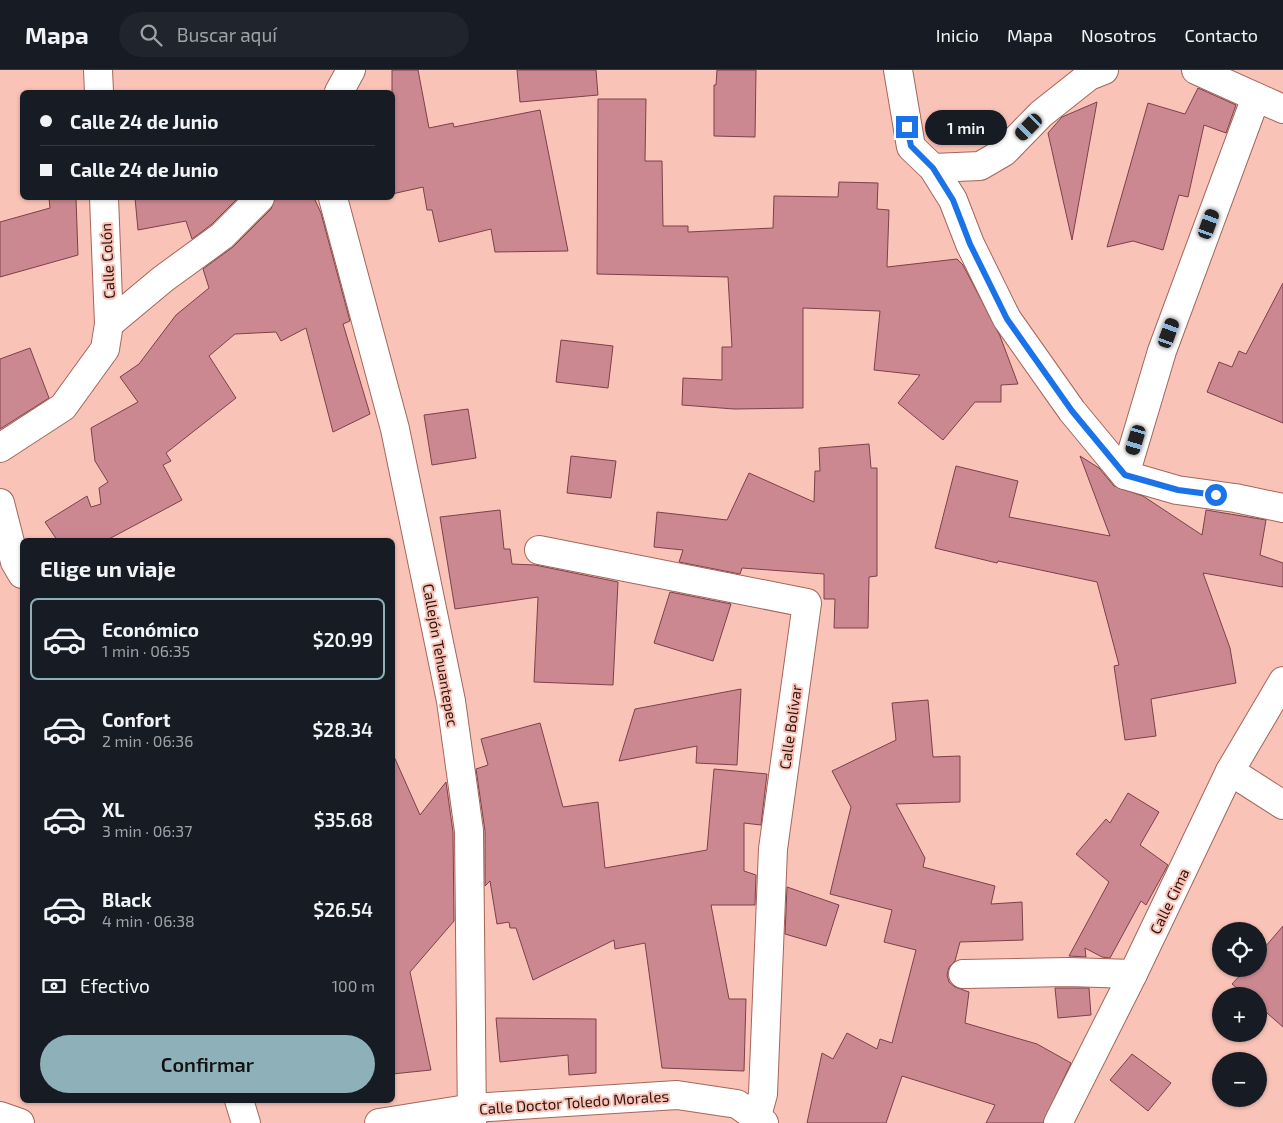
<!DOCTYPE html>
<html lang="es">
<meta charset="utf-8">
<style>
body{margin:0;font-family:"Exo 2",sans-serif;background:#20242c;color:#f1f3f6;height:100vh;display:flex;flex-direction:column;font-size:19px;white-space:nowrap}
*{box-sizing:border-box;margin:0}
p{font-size:16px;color:#9ea1a6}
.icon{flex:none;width:28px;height:28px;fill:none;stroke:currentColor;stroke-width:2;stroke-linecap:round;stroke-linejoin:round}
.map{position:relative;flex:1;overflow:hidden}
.details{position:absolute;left:20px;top:468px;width:375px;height:565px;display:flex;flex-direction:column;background:#171b24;border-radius:8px;box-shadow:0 1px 4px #0004}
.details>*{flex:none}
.hud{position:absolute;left:20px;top:20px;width:375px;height:110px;border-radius:8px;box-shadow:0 1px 4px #0004;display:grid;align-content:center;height:110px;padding:0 20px;background:#171b24}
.tools{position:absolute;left:1212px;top:852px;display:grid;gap:10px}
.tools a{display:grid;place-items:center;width:55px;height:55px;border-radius:50%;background:#171b24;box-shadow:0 1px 4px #0004;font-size:25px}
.end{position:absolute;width:22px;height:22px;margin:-11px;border:6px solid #1a73e8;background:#fff;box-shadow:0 0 0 2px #fff}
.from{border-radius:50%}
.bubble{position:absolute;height:35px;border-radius:18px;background:#171b24;box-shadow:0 1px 4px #0004;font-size:16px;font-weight:600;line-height:35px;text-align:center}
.car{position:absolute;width:15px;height:30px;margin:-15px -8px;border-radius:6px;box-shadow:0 0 4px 1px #0007;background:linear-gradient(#222 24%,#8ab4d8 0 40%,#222 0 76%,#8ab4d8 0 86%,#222 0)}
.hud b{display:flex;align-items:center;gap:18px;height:48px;font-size:19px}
.hud b+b{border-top:1px solid #363941}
.hud i{width:12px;height:12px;background:#f1f3f6}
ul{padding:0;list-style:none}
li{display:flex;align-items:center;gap:15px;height:82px;margin:0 10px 8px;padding:0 10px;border:2px solid transparent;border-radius:8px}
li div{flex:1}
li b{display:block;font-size:19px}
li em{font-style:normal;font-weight:600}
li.selected{border-color:#8eb1b9}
li>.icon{width:45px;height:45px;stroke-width:1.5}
h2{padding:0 20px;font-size:22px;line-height:60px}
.pay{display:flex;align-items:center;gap:12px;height:55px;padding:0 20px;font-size:19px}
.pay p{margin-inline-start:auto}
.action{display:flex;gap:10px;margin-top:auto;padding:10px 20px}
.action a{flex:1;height:58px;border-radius:30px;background:#8eb1b9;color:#111;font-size:20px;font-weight:600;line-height:58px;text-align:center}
header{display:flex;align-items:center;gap:30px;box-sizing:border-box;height:70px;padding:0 25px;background:#171b24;border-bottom:1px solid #363941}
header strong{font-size:24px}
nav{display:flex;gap:28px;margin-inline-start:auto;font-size:18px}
.search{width:350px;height:45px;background:#20242c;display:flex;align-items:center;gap:12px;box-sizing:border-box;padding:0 18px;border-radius:28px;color:#9ea1a6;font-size:19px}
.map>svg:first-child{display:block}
.building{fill:#cb8890;stroke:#7c414a}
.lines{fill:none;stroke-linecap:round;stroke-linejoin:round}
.minor-casing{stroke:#a4665b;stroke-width:30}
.minor{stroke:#fff;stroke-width:28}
.route{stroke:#1a73e8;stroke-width:6}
.labels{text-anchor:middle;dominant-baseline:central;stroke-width:4;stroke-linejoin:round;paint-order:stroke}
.street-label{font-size:15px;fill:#2c140f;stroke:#fac3b7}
</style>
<header>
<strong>Mapa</strong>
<div class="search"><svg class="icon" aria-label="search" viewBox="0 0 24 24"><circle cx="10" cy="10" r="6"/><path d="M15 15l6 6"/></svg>Buscar aquí</div>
<nav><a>Inicio</a><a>Mapa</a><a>Nosotros</a><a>Contacto</a></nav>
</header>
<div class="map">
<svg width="1283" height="1053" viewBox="0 0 1283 1053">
<rect width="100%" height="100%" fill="#fac3b7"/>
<g class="building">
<path d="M392,0H418L429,58L453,53L454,57L540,40L568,181L495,182L491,159L439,172L432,140H427L423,117L392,124Z"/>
<path d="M517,0H596L598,25L520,32Z"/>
<path d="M717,0H756L755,67L714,66V15H716Z"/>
<path d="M1198,18L1236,35L1226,63L1204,55L1188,127L1179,125L1163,180L1133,171L1107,177L1148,33L1185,44Z"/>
<path d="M598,29H646L645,91H662L663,156H688V162L773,158L774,126L838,127L839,112L878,113L877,139L889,140L887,197L957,189L963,195L1000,266L1018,314L1001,315V332H975L943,370L898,333L920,305L874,300L880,241L803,238V338L734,339L682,335L683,308L722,310V277H732L728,207L597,204Z"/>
<path d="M1097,32L1072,170L1048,63L1062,47Z"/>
<path d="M49,128H76L78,185L0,207V152L50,138Z"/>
<path d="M135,128H238L212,154L192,169L186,151L138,160Z"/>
<path d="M275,128H314L321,143L350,251L343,254L370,344L333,362L306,258L281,271L276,262L235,264L209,286L236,328L166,383L171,391L163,395L182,430L107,470H57L45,452L87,426L91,437L101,434L99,418L108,412L95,391L91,358L138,332L120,307L139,294L176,245L209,218L203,199L233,177L271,139Z"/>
<path d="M1283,213V353L1207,322L1219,292L1232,297L1239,281L1246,284Z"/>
<path d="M561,270L613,276L608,318L556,312Z"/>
<path d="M30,278L49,328L0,359V289Z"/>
<path d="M468,339L476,388L432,395L424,345Z"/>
<path d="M869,374L871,398H877V506L869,507L868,558H834L835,529H824V504L742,498L740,504L679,492L683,480L654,477L657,442L727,450L749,403L814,432L815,401H820L819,378Z"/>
<path d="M571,386L616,391L611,428L567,423Z"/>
<path d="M1080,386L1099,398L1114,416L1143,426L1202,465L1206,440L1266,450L1260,485L1283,493V517L1203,503L1230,578L1236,613L1151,629L1156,666L1125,670L1114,596L1119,595L1097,512L998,491L997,493L935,478L956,396L1018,411L1009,447L1110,466Z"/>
<path d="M500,440L504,479H510L512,494L535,495L618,512L613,615L534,612L538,527L455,539L440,447Z"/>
<path d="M670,522L731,534L713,591L654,573Z"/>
<path d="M741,619L737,695L696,693L697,676L619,691L635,639Z"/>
<path d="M928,630L933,687L960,686V732L896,734L925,788L923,797L995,816L991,834L1022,832L1023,870L960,872L955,891L949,897L947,905L949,912L955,917L969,922L965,953L1037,974L1071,993L1043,1053H986L995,1035L902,1006L886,1053H807L822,983L833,989L847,963L877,979L880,969L892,973L916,880L884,872L892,840L830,824L851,737L832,701L896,670L892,633Z"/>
<path d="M540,653L563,737L598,732L605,798L707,780L714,699L767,704L761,755L744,753V801L756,805L755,835H711L729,929H746L744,1001L662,998L645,873L615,879L614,870L533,910L516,858H510L509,852L497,854L490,811L485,816V761L476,699L488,695L481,669Z"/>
<path d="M392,682L420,745L446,712L453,762L454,851L410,902L431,1000L392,1004Z"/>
<path d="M1128,723L1159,742L1140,775L1168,795L1146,835L1141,831L1110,888L1102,887L1085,878L1086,887L1069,886L1109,812L1076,784L1106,749L1110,753Z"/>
<path d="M787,817L839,835L826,876L785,864Z"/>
<path d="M1283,856V957L1259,936V926H1247L1232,914L1246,899H1259V884Z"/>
<path d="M1055,918H1089L1091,945L1058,948Z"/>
<path d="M496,948L596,949V1003L569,1005L568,985L500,992Z"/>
<path d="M1132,984L1171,1013L1148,1041L1110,1010Z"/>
</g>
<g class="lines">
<defs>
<g id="minor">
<path d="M98,0L99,22"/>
<path d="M898,0L911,77L933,98L953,130L970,174L1007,249L1072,341L1125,405L1177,420L1235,428L1283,438"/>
<path d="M1196,0L1283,39"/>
<path d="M339,22L351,0"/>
<path d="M933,98L980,96L1004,82L1041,44L1089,6L1104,0"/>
<path d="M333,128L395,359L451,631L469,761L472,1053"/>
<path d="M109,254L163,209L222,166L260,128"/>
<path d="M0,378L63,337L105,279L109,254L104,128"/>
<path d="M1125,405L1162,281L1256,27"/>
<path d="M0,433L15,492L22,504"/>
<path d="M539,480L807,533L773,779L763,1024L755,1053"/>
<path d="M1230,701L1283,735"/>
<path d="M963,904L1068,902L1133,904"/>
<path d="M239,1030L246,1053"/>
<path d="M0,1046L20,1053"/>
<path d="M379,1053L473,1038L677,1025L737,1034L764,1053"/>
<path d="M1058,1053L1133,904L1230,701L1283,611"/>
</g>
</defs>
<use href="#minor" class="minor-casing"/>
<use href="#minor" class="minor"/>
</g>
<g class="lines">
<path class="route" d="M907,57L911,76L933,98L953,130L970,174L1007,249L1072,341L1125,405L1178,420L1216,425"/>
</g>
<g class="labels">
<g class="street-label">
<text transform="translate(107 191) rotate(-93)">Calle Colón</text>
<text transform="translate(441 585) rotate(80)">Callejón Tehuantepec</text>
<text transform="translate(790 657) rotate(-82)">Calle Bolívar</text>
<text transform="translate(1169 831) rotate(-64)">Calle Cima</text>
<text transform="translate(574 1032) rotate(-4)">Calle Doctor Toledo Morales</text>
</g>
</g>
</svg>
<div class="tools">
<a><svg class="icon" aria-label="locate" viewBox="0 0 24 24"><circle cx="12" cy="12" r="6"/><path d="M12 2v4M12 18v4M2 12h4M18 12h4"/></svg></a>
<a>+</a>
<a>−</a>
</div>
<i class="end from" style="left:1216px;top:425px"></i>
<i class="end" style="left:907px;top:57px"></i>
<div class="bubble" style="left:925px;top:40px;width:82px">1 min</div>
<i class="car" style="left:1029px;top:57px;rotate:225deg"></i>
<i class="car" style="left:1209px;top:154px;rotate:20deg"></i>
<i class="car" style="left:1169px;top:263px;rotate:20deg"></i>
<i class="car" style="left:1136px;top:370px;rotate:197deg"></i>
<div class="hud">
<b><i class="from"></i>Calle 24 de Junio</b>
<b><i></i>Calle 24 de Junio</b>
</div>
<section class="details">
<h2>Elige un viaje</h2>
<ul>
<li class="selected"><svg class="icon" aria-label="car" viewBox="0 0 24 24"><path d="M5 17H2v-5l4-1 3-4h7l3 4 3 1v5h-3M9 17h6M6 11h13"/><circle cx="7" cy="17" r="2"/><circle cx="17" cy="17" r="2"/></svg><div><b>Económico</b><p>1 min · 06:35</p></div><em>$20.99</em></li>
<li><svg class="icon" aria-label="car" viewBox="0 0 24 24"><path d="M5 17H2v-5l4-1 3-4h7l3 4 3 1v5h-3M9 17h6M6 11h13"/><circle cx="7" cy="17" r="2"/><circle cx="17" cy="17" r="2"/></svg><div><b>Confort</b><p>2 min · 06:36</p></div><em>$28.34</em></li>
<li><svg class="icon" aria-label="car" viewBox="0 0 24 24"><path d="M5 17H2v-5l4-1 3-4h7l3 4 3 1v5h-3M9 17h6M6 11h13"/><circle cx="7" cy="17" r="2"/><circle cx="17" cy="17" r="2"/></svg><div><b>XL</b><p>3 min · 06:37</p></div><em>$35.68</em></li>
<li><svg class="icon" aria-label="car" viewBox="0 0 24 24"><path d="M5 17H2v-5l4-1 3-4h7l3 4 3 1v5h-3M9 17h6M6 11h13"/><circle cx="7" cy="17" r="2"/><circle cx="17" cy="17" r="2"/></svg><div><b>Black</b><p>4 min · 06:38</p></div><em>$26.54</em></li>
</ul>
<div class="pay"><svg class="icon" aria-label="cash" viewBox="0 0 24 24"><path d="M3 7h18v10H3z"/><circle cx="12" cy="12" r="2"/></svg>Efectivo<p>100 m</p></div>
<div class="action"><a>Confirmar</a></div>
</section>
</div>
